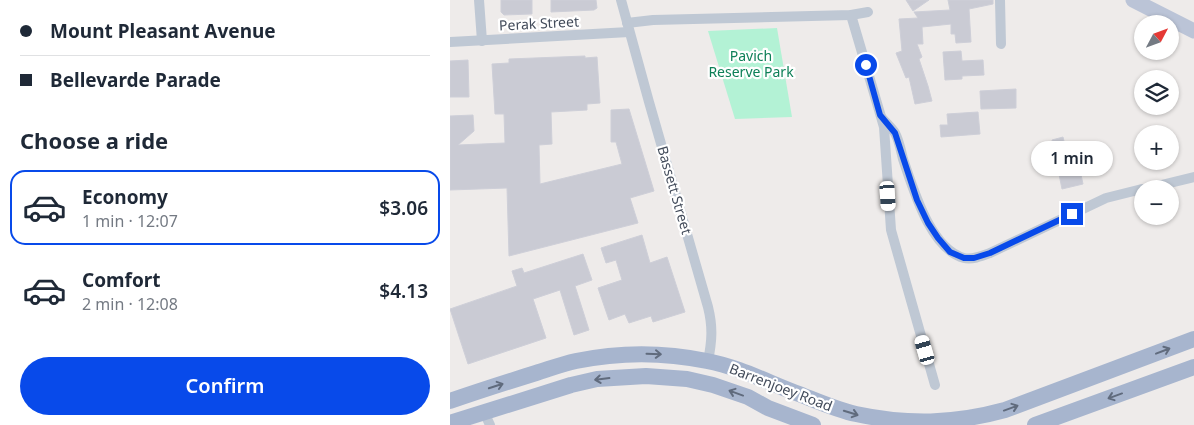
<!DOCTYPE html>
<meta charset="utf-8">
<style>
body{margin:0;font-family:"Noto Sans",sans-serif;background:#f2f2f3;color:#1f2937;height:100vh;display:flex;flex-direction:column;font-size:19px;white-space:nowrap}
*{box-sizing:border-box;margin:0}
p{font-size:16px;color:#747a83}
.icon{flex:none;width:28px;height:28px;fill:none;stroke:currentColor;stroke-width:2;stroke-linecap:round;stroke-linejoin:round}
.map{position:relative;flex:1;overflow:hidden}
.sheet{display:flex;flex-direction:column;background:#fff;width:450px}
.sheet>*{flex:none}
.hud{display:grid;align-content:center;height:110px;padding:0 20px;background:#fff}
.needle{width:32px;rotate:49deg}
.fabs{position:absolute;left:684px;top:15px;display:grid;gap:10px}
.fabs a{display:grid;place-items:center;width:45px;height:45px;border-radius:50%;background:#fff;box-shadow:0 1px 4px #0004;font-size:25px}
.end{position:absolute;width:22px;height:22px;margin:-11px;border:6px solid #084aea;background:#fff;box-shadow:0 0 0 2px #fff}
.from{border-radius:50%}
.bubble{position:absolute;height:35px;border-radius:18px;background:#fff;box-shadow:0 1px 4px #0004;font-size:16px;font-weight:600;line-height:35px;text-align:center}
.car{position:absolute;width:15px;height:30px;margin:-15px -8px;border-radius:6px;box-shadow:0 0 4px 1px #0007;background:linear-gradient(#fff 24%,#345 0 40%,#fff 0 76%,#345 0 86%,#fff 0)}
.hud b{display:flex;align-items:center;gap:18px;height:48px;font-size:19px}
.hud b+b{border-top:1px solid #e0e1e3}
.hud i{width:12px;height:12px;background:#1f2937}
ul{padding:0;list-style:none}
li{display:flex;align-items:center;gap:15px;height:75px;margin:0 10px 8px;padding:0 10px;border:2px solid transparent;border-radius:15px}
li div{flex:1}
li b{display:block;font-size:19px}
li em{font-style:normal;font-weight:600}
li.on{border-color:#084aea}
li>.icon{width:45px;height:45px;stroke-width:1.5}
h2{padding:0 20px;font-size:22px;line-height:60px}
.primary-button{display:flex;gap:10px;margin-top:auto;padding:10px 20px}
.primary-button a{flex:1;height:58px;border-radius:30px;background:#084aea;color:#fff;font-size:20px;font-weight:600;line-height:58px;text-align:center}
main{display:flex;flex:1;min-height:0}
.map>svg:first-child{display:block}
.green{fill:#b3f2d5}
.building{fill:#cacbd4;stroke:#cecfd8}
.lines{fill:none;stroke-linecap:round;stroke-linejoin:round}
.street{stroke:#bfc8d4;stroke-width:10}
.secondary{stroke:#bbc4d7;stroke-width:15}
.primary{stroke:#a7b5ce;stroke-width:16}
.oneway{stroke:#606b7d}
.route{stroke:#084aea;stroke-width:6}
.labels{text-anchor:middle;dominant-baseline:central;stroke-width:4.5;stroke-linejoin:round;paint-order:stroke}
.street-label{font-size:14px;fill:#424b5a;stroke:#fff}
.park-label{font-size:14px;fill:#0e8058;stroke:#fff}
</style>
<main>
<section class="sheet">
<div class="hud">
<b><i class="from"></i>Mount Pleasant Avenue</b>
<b><i></i>Bellevarde Parade</b>
</div>
<h2>Choose a ride</h2>
<ul>
<li class="on"><svg class="icon" aria-label="car" viewBox="0 0 24 24"><path d="M5 17H2v-5l4-1 3-4h7l3 4 3 1v5h-3M9 17h6M6 11h13"/><circle cx="7" cy="17" r="2"/><circle cx="17" cy="17" r="2"/></svg><div><b>Economy</b><p>1 min · 12:07</p></div><em>$3.06</em></li>
<li><svg class="icon" aria-label="car" viewBox="0 0 24 24"><path d="M5 17H2v-5l4-1 3-4h7l3 4 3 1v5h-3M9 17h6M6 11h13"/><circle cx="7" cy="17" r="2"/><circle cx="17" cy="17" r="2"/></svg><div><b>Comfort</b><p>2 min · 12:08</p></div><em>$4.13</em></li>
</ul>
<div class="primary-button"><a>Confirm</a></div>
</section>
<div class="map">
<svg width="744" height="425" viewBox="0 0 744 425">
<rect width="100%" height="100%" fill="#eeebea"/>
<path class="green" d="M327,28L342,117L285,119L258,31Z"/>
<g class="building">
<path d="M51,0H82V14L54,15L51,12Z"/>
<path d="M101,0H146L147,8L144,10L101,12Z"/>
<path d="M456,0H479L463,11Z"/>
<path d="M498,0H543V4L519,9L521,42L506,43L505,34H501V24L472,27L473,44H467L472,57L469,59L478,86L482,101L465,104L459,77L456,78L446,53L452,51L449,19L468,18L464,12L500,10Z"/>
<path d="M511,51L512,61L533,60L534,75L512,76V79L495,80L493,52Z"/>
<path d="M135,56V58L147,57L150,103L137,104V110L101,112L102,144L89,145L90,184L172,164L166,142H161V110L179,109L204,191L180,198L188,223L59,256L57,188L0,190V116L23,115L24,131L8,145L55,143L54,114H45L42,64L59,63V59Z"/>
<path d="M18,60L19,97H0V61Z"/>
<path d="M566,89V108L531,109L530,91Z"/>
<path d="M528,112L530,134L491,137L490,125H498L497,114Z"/>
<path d="M613,137L618,158L627,156L633,184L612,189L602,140Z"/>
<path d="M192,235L200,263L217,257L235,312L203,322L201,316L179,323L175,314L159,320L148,288L172,280L166,260L156,263L151,248Z"/>
<path d="M133,254L142,280L125,286L139,330L124,335L110,290L83,299L96,338L18,364L0,309L67,286L62,271L72,268L74,273Z"/>
</g>
<g class="lines">
<g class="street">
<path d="M29,0L32,41"/>
<path d="M171,0L199,102L258,307C263,327 262,341 258,361"/>
<path d="M550,0L551,44"/>
<path d="M401,15L434,127L441,230L485,385"/>
<path d="M177,23L203,20L401,15L418,12"/>
<path d="M0,42L179,32"/>
<path d="M432,118C436,123 442,128 445,133C449,140 451,151 453,159C463,188 480,249 514,258C522,260 532,256 540,253L656,198L692,189"/>
<path d="M695,189L744,177"/>
<path d="M34,412L40,425"/>
</g>
<path class="secondary" d="M683,0L744,31"/>
<g class="primary">
<path d="M0,401C29,391 57,382 86,373C99,369 112,364 126,361C169,352 214,352 257,361C289,367 319,383 349,394C367,401 387,410 406,414C458,425 504,424 555,410L744,339"/>
<path d="M0,423L121,385L147,379L196,376L237,379L263,385L298,397L318,408L363,425"/>
<path d="M585,425L744,367"/>
</g>
</g>
<defs><path id="oneway-shaft" d="M-6 0H5M1.5-3L5.5 0L1.5 3" fill="none" stroke-width="1.6" stroke-linecap="round" stroke-linejoin="round" transform="scale(1.25)"/></defs>
<g class="oneway">
<use href="#oneway-shaft" transform="translate(713 351) rotate(-21)"/>
<use href="#oneway-shaft" transform="translate(204 354) rotate(2)"/>
<use href="#oneway-shaft" transform="translate(152 379) rotate(173)"/>
<use href="#oneway-shaft" transform="translate(46 386) rotate(-18)"/>
<use href="#oneway-shaft" transform="translate(286 393) rotate(-160)"/>
<use href="#oneway-shaft" transform="translate(665 396) rotate(160)"/>
<use href="#oneway-shaft" transform="translate(561 408) rotate(-20)"/>
<use href="#oneway-shaft" transform="translate(401 413) rotate(17)"/>
</g>
<g class="lines">
<path class="route" d="M416,65L430,115L445,133L467,200L478,223L488,238L500,252L514,258H524L540,253L622,214"/>
</g>
<g class="labels">
<g class="street-label">
<text transform="translate(89 23) rotate(-3)">Perak Street</text>
<text transform="translate(225 190) rotate(74)">Bassett Street</text>
<text transform="translate(331 387) rotate(21)">Barrenjoey Road</text>
</g>
<g class="park-label">
<text x="301" y="55">Pavich<tspan x="301" dy="16">Reserve Park</tspan></text>
</g>
</g>
</svg>
<div class="fabs">
<a><svg class="needle" viewBox="-14 -14 28 28"><path d="M0-13l5 13h-10z" fill="#e53935"/><path d="M0 13l5-13h-10z" fill="#747a83"/></svg></a>
<a><svg class="icon" aria-label="layers" viewBox="0 0 24 24"><path d="M12 4l9 5-9 5-9-5zM3 14l9 5 9-5"/></svg></a>
<a>+</a>
<a>−</a>
</div>
<i class="end from" style="left:416px;top:65px"></i>
<i class="end" style="left:622px;top:214px"></i>
<div class="bubble" style="left:581px;top:141px;width:82px">1 min</div>
<i class="car" style="left:438px;top:196px;rotate:176deg"></i>
<i class="car" style="left:475px;top:350px;rotate:344deg"></i>
</div>
</main>
